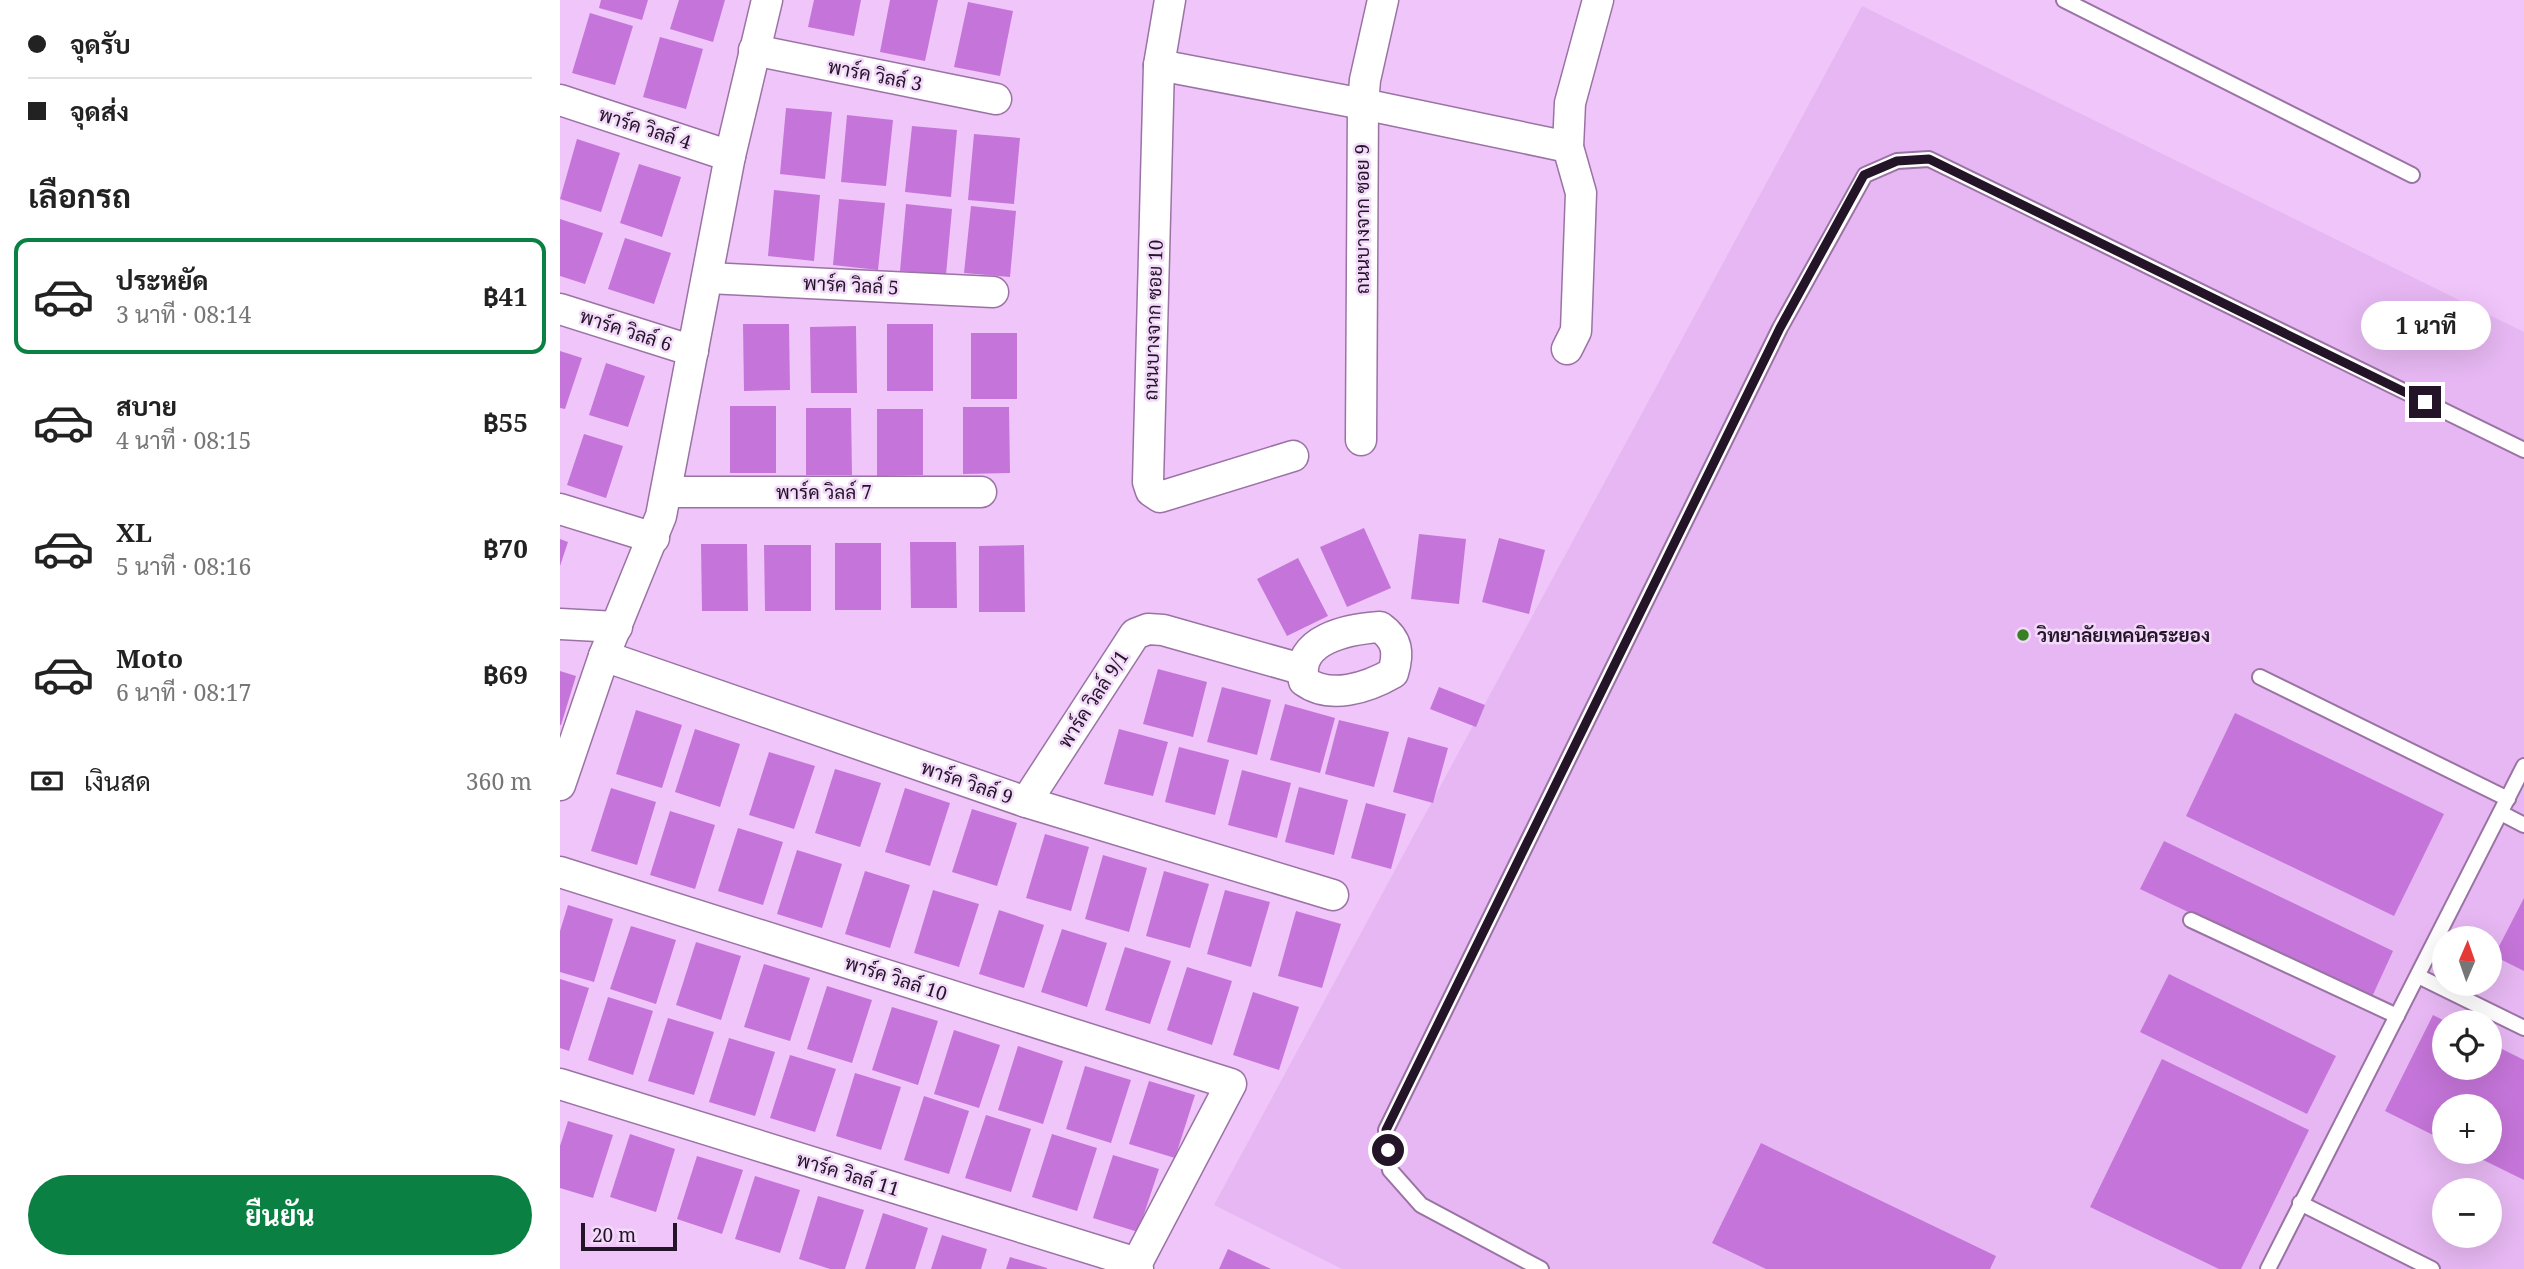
<!DOCTYPE html>
<html lang="th">
<meta charset="utf-8">
<style>
body{margin:0;font-family:"Noto Serif",Sarabun,serif;background:#f6f6f6;color:#222;height:100vh;display:flex;flex-direction:column;font-size:26px;white-space:nowrap}
*{box-sizing:border-box;margin:0}
p{font-size:23px;color:#767676}
.icon{flex:none;width:38px;height:38px;fill:none;stroke:currentColor;stroke-width:2;stroke-linecap:round;stroke-linejoin:round}
.map{position:relative;flex:1;overflow:hidden}
.sheet{display:flex;flex-direction:column;background:#fff;width:560px}
.sheet>*{flex:none}
.hud{display:grid;align-content:center;height:154px;padding:0 28px;background:#fff}
.needle{width:46px;rotate:2deg}
.tools{position:absolute;left:1872px;top:926px;display:grid;gap:14px}
.tools a{display:grid;place-items:center;width:70px;height:70px;border-radius:50%;background:#fff;box-shadow:0 7px 28px #0002;font-size:35px}
.scale{position:absolute;left:21px;bottom:18px;width:96px;box-sizing:border-box;padding-left:7px;border:4px solid #241428;border-top:0;font-size:19px;line-height:24px;white-space:nowrap;color:#241428;-webkit-text-stroke:5px #f3d9fa;paint-order:stroke}
.end{position:absolute;width:32px;height:32px;margin:-16px;border:9px solid #241428;background:#fff;box-shadow:0 0 0 4px #fff}
.from{border-radius:50%}
.bubble{position:absolute;height:49px;border-radius:24px;background:#fff;box-shadow:0 7px 28px #0002;font-size:23px;font-weight:700;line-height:49px;text-align:center}
.hud b{display:flex;align-items:center;gap:24px;height:66px;font-size:26px}
.hud b+b{border-top:2px solid #e0e0e0}
.hud i{width:18px;height:18px;background:#222}
ul{padding:0;list-style:none}
li{display:flex;align-items:center;gap:21px;height:116px;margin:0 14px 10px;padding:0 14px;border:4px solid transparent;border-radius:14px}
li div{flex:1}
li b{display:block;font-size:26px}
li em{font-style:normal;font-weight:700}
li.on{border-color:#0b8043}
li>.icon{width:63px;height:63px;stroke-width:1.5}
h2{padding:0 28px;font-size:32px;line-height:84px}
.pay{display:flex;align-items:center;gap:18px;height:77px;padding:0 28px;font-size:26px}
.pay p{margin-inline-start:auto}
.primary-button{display:flex;gap:14px;margin-top:auto;padding:14px 28px}
.primary-button a{flex:1;height:80px;border-radius:42px;background:#0b8043;color:#fff;font-size:28px;font-weight:700;line-height:80px;text-align:center}
main{display:flex;flex:1;min-height:0}
.map>svg:first-child{display:block}
.built{fill:#e6b7f2;fill-rule:evenodd}
.building{fill:#c575d9}
.lines{fill:none;stroke-linecap:round;stroke-linejoin:round}
.lane-casing{stroke:#9a73a4;stroke-width:18}
.street-casing{stroke:#9a73a4;stroke-width:33}
.lane{stroke:#fff;stroke-width:14}
.street{stroke:#fff;stroke-width:30}
.route{stroke:#241428;stroke-width:9}
.poi-dot{fill:#397f24;stroke:#f3d9fa;stroke-width:2.5}
.labels{text-anchor:middle;dominant-baseline:central;stroke-width:5;stroke-linejoin:round;paint-order:stroke}
.street-label{font-size:19px;fill:#241428;stroke:#f3d9fa}
.poi-label{font-size:19px;font-weight:bold;fill:#241428;stroke:#f3d9fa;text-anchor:start}
</style>
<main>
<section class="sheet">
<div class="hud">
<b><i class="from"></i>จุดรับ</b>
<b><i></i>จุดส่ง</b>
</div>
<h2>เลือกรถ</h2>
<ul>
<li class="on"><svg class="icon" aria-label="car" viewBox="0 0 24 24"><path d="M5 17H2v-5l4-1 3-4h7l3 4 3 1v5h-3M9 17h6M6 11h13"/><circle cx="7" cy="17" r="2"/><circle cx="17" cy="17" r="2"/></svg><div><b>ประหยัด</b><p>3 นาที · 08:14</p></div><em>฿41</em></li>
<li><svg class="icon" aria-label="car" viewBox="0 0 24 24"><path d="M5 17H2v-5l4-1 3-4h7l3 4 3 1v5h-3M9 17h6M6 11h13"/><circle cx="7" cy="17" r="2"/><circle cx="17" cy="17" r="2"/></svg><div><b>สบาย</b><p>4 นาที · 08:15</p></div><em>฿55</em></li>
<li><svg class="icon" aria-label="car" viewBox="0 0 24 24"><path d="M5 17H2v-5l4-1 3-4h7l3 4 3 1v5h-3M9 17h6M6 11h13"/><circle cx="7" cy="17" r="2"/><circle cx="17" cy="17" r="2"/></svg><div><b>XL</b><p>5 นาที · 08:16</p></div><em>฿70</em></li>
<li><svg class="icon" aria-label="car" viewBox="0 0 24 24"><path d="M5 17H2v-5l4-1 3-4h7l3 4 3 1v5h-3M9 17h6M6 11h13"/><circle cx="7" cy="17" r="2"/><circle cx="17" cy="17" r="2"/></svg><div><b>Moto</b><p>6 นาที · 08:17</p></div><em>฿69</em></li>
</ul>
<div class="pay"><svg class="icon" aria-label="cash" viewBox="0 0 24 24"><path d="M3 7h18v10H3z"/><circle cx="12" cy="12" r="2"/></svg>เงินสด<p>360 m</p></div>
<div class="primary-button"><a>ยืนยัน</a></div>
</section>
<div class="map">
<svg width="1964" height="1269" viewBox="0 0 1964 1269">
<rect width="100%" height="100%" fill="#f0c5fa"/>
<path class="built" d="M1302,6L1964,332V1269H782L654,1205ZM1885,938H1930V984H1885ZM1885,1022H1930V1068H1885ZM1885,1106H1930V1152H1885ZM1885,1190H1930V1236H1885Z"/>
<g class="building">
<path d="M41,0H88L82,20L39,8Z"/>
<path d="M119,0H165L153,42L110,29Z"/>
<path d="M254,0H301L294,36L248,27Z"/>
<path d="M330,0H378L365,61L320,52Z"/>
<path d="M408,2L453,11L440,76L394,67Z"/>
<path d="M30,13L73,26L55,85L12,73Z"/>
<path d="M100,37L143,49L126,109L83,97Z"/>
<path d="M226,108L272,112L265,179L220,174Z"/>
<path d="M287,115L333,120L326,186L281,182Z"/>
<path d="M352,126L397,130L391,197L345,192Z"/>
<path d="M414,134L460,138L454,204L408,200Z"/>
<path d="M17,139L60,153L41,212L0,199Z"/>
<path d="M79,164L121,177L102,237L60,223Z"/>
<path d="M214,190L260,195L254,261L208,256Z"/>
<path d="M279,199L325,203L318,270L273,265Z"/>
<path d="M346,204L392,209L386,275L340,271Z"/>
<path d="M411,206L456,211L450,277L404,273Z"/>
<path d="M0,219L43,233L25,284L0,276Z"/>
<path d="M65,238L111,253L94,304L48,289Z"/>
<path d="M183,324H229L230,390L184,391Z"/>
<rect x="327" y="324" width="46" height="67"/>
<path d="M296,326L297,393H251L250,327Z"/>
<rect x="411" y="333" width="46" height="66"/>
<path d="M0,351L22,358L5,409L0,408Z"/>
<path d="M46,363L85,376L68,427L29,415Z"/>
<rect x="170" y="406" width="46" height="67"/>
<path d="M403,407H449L450,473L403,474Z"/>
<path d="M246,408H291L292,475H246Z"/>
<path d="M317,409H363V475L317,476Z"/>
<path d="M24,434L63,446L46,498L7,485Z"/>
<path d="M804,528L831,588L787,607L760,547Z"/>
<path d="M859,534L906,539L899,604L851,599Z"/>
<path d="M939,538L985,550L969,614L922,602Z"/>
<path d="M0,539L8,542L0,566Z"/>
<path d="M350,542H396L397,608H351Z"/>
<rect x="275" y="543" width="46" height="67"/>
<path d="M141,544H187L188,611H142Z"/>
<path d="M204,545H251V611H205Z"/>
<path d="M464,545L465,612H419V546Z"/>
<path d="M738,558L768,616L727,636L697,579Z"/>
<path d="M598,669L647,682L633,737L583,724Z"/>
<path d="M0,671L16,676L1,725H0Z"/>
<path d="M662,687L711,700L697,755L647,742Z"/>
<path d="M879,687L925,705L916,727L870,709Z"/>
<path d="M725,704L775,718L760,773L710,760Z"/>
<path d="M76,710L122,725L102,788L56,774Z"/>
<path d="M1675,713L1884,814L1834,916L1626,816Z"/>
<path d="M779,720L829,732L814,787L765,774Z"/>
<path d="M135,729L180,744L160,807L115,792Z"/>
<path d="M559,729L608,742L593,796L544,784Z"/>
<path d="M848,737L888,748L873,803L833,792Z"/>
<path d="M619,747L669,760L655,815L605,802Z"/>
<path d="M209,752L255,766L234,829L189,815Z"/>
<path d="M275,769L321,783L300,847L255,833Z"/>
<path d="M682,770L731,783L717,838L668,825Z"/>
<path d="M739,787L788,800L774,855L725,842Z"/>
<path d="M51,788L96,802L77,865L31,851Z"/>
<path d="M345,788L390,803L370,866L325,852Z"/>
<path d="M806,803L846,814L831,869L791,858Z"/>
<path d="M412,809L457,823L437,886L392,872Z"/>
<path d="M110,811L155,825L135,889L90,875Z"/>
<path d="M178,828L223,842L203,905L158,891Z"/>
<path d="M485,834L529,847L511,911L466,898Z"/>
<path d="M1604,841L1833,951L1811,999L1580,889Z"/>
<path d="M237,850L282,864L262,928L217,914Z"/>
<path d="M543,855L587,868L569,932L525,919Z"/>
<path d="M305,871L350,885L330,948L285,934Z"/>
<path d="M604,871L649,884L630,948L586,936Z"/>
<path d="M373,890L419,904L399,967L354,953Z"/>
<path d="M665,890L710,902L691,967L647,954Z"/>
<path d="M1964,898V971L1934,956Z"/>
<path d="M8,905L53,919L34,982L0,972V931Z"/>
<path d="M439,910L484,925L464,988L419,974Z"/>
<path d="M736,911L781,924L762,988L718,976Z"/>
<path d="M71,926L116,940L96,1004L50,989Z"/>
<path d="M502,929L547,943L527,1007L481,992Z"/>
<path d="M136,942L181,956L161,1020L116,1005Z"/>
<path d="M565,947L611,961L590,1024L545,1010Z"/>
<path d="M204,964L250,978L230,1041L184,1027Z"/>
<path d="M627,967L672,981L652,1045L607,1030Z"/>
<path d="M1609,974L1776,1056L1747,1114L1580,1032Z"/>
<path d="M0,979L29,988L9,1051L0,1048Z"/>
<path d="M267,986L312,1000L292,1063L247,1049Z"/>
<path d="M693,992L739,1007L719,1070L673,1055Z"/>
<path d="M48,997L93,1011L73,1075L28,1060Z"/>
<path d="M332,1007L378,1021L358,1085L312,1070Z"/>
<path d="M1873,1015L1885,1021V1068H1930V1043L1964,1060V1180L1907,1152H1930V1106H1885V1141L1825,1111Z"/>
<path d="M108,1018L154,1032L134,1095L88,1081Z"/>
<path d="M394,1030L440,1045L419,1108L374,1094Z"/>
<path d="M169,1038L215,1052L195,1116L149,1102Z"/>
<path d="M458,1046L503,1061L483,1124L438,1110Z"/>
<path d="M230,1055L276,1069L255,1132L210,1118Z"/>
<path d="M1602,1059L1749,1130L1681,1269H1659L1530,1207Z"/>
<path d="M525,1066L571,1080L551,1143L506,1129Z"/>
<path d="M295,1073L341,1087L321,1150L276,1136Z"/>
<path d="M589,1081L635,1095L615,1158L569,1144Z"/>
<path d="M364,1096L409,1111L389,1174L344,1160Z"/>
<path d="M426,1115L471,1129L451,1192L405,1178Z"/>
<path d="M8,1121L53,1135L33,1198L0,1188V1146Z"/>
<path d="M70,1134L115,1149L96,1212L50,1197Z"/>
<path d="M492,1134L537,1148L517,1211L472,1197Z"/>
<path d="M1201,1143L1436,1256L1430,1269H1206L1152,1243Z"/>
<path d="M553,1155L599,1169L578,1232L533,1218Z"/>
<path d="M137,1156L183,1170L162,1234L117,1219Z"/>
<path d="M195,1176L240,1190L220,1253L175,1239Z"/>
<path d="M258,1196L304,1210L285,1269H270L239,1259Z"/>
<path d="M323,1213L368,1228L355,1269H305Z"/>
<path d="M382,1235L427,1249L421,1269H371Z"/>
<path d="M668,1249L711,1269H659Z"/>
<path d="M450,1257L487,1268V1269H446Z"/>
</g>
<g class="lines">
<defs>
<g id="lane">
<path d="M1504,0L1852,175"/>
<path d="M1700,677L1948,799"/>
<path d="M1941,813L1964,825"/>
<path d="M1631,920L1837,1016"/>
<path d="M1858,976L1964,1028"/>
<path d="M1740,1203L1872,1269"/>
<path d="M981,1269L861,1205L830,1170L826,1130L1220,328L1305,175L1337,161L1369,159L1964,450"/>
<path d="M1708,1269L1964,766"/>
</g>
<g id="street">
<path d="M610,0L599,65L588,482L591,491L600,497L733,456"/>
<path d="M194,50L436,99"/>
<path d="M599,65L803,104L1008,147"/>
<path d="M0,100L170,156"/>
<path d="M148,278L433,292"/>
<path d="M0,309L133,351"/>
<path d="M1007,349L1016,331L1021,193L1008,147L1010,103L1038,0"/>
<path d="M801,440L803,104L805,80L823,0"/>
<path d="M106,492H421"/>
<path d="M0,509L94,538"/>
<path d="M0,624L57,627"/>
<path d="M820,627C838,640 839,653 833,673C807,688 770,700 744,681C734,639 789,629 820,627Z"/>
<path d="M44,656L466,802L773,895"/>
<path d="M0,785L44,656L101,516L170,156L207,0"/>
<path d="M466,802L575,634L588,629L603,630L741,669"/>
<path d="M0,872L671,1084L577,1263L578,1269"/>
<path d="M0,1084L577,1263"/>
</g>
</defs>
<use href="#lane" class="lane-casing"/>
<use href="#street" class="street-casing"/>
<use href="#lane" class="lane"/>
<use href="#street" class="street"/>
</g>
<g class="lines">
<path class="route" d="M828,1150L826,1130L1220,328L1304,175L1337,161L1369,159L1865,402"/>
</g>
<circle class="poi-dot" cx="1463" cy="635" r="7"/>
<g class="labels">
<g class="street-label">
<text transform="translate(315 75) rotate(11)">พาร์ค วิลล์ 3</text>
<text transform="translate(85 128) rotate(18)">พาร์ค วิลล์ 4</text>
<text transform="translate(802 219) rotate(-90)">ถนนบางจาก ซอย 9</text>
<text transform="translate(291 285) rotate(3)">พาร์ค วิลล์ 5</text>
<text transform="translate(593 320) rotate(-88)">ถนนบางจาก ซอย 10</text>
<text transform="translate(66 330) rotate(18)">พาร์ค วิลล์ 6</text>
<text x="264" y="492">พาร์ค วิลล์ 7</text>
<text transform="translate(533 699) rotate(-57)">พาร์ค วิลล์ 9/1</text>
<text transform="translate(407 782) rotate(19)">พาร์ค วิลล์ 9</text>
<text transform="translate(336 978) rotate(18)">พาร์ค วิลล์ 10</text>
<text transform="translate(288 1174) rotate(17)">พาร์ค วิลล์ 11</text>
</g>
<g class="poi-label">
<text x="1477" y="635">วิทยาลัยเทคนิคระยอง</text>
</g>
</g>
</svg>
<div class="tools">
<a><svg class="needle" viewBox="-14 -14 28 28"><path d="M0-13l5 13h-10z" fill="#e53935"/><path d="M0 13l5-13h-10z" fill="#767676"/></svg></a>
<a><svg class="icon" aria-label="locate" viewBox="0 0 24 24"><circle cx="12" cy="12" r="6"/><path d="M12 2v4M12 18v4M2 12h4M18 12h4"/></svg></a>
<a>+</a>
<a>−</a>
</div>
<div class="scale">20 m</div>
<i class="end from" style="left:828px;top:1150px"></i>
<i class="end" style="left:1865px;top:402px"></i>
<div class="bubble" style="left:1801px;top:301px;width:130px">1 นาที</div>
</div>
</main>
